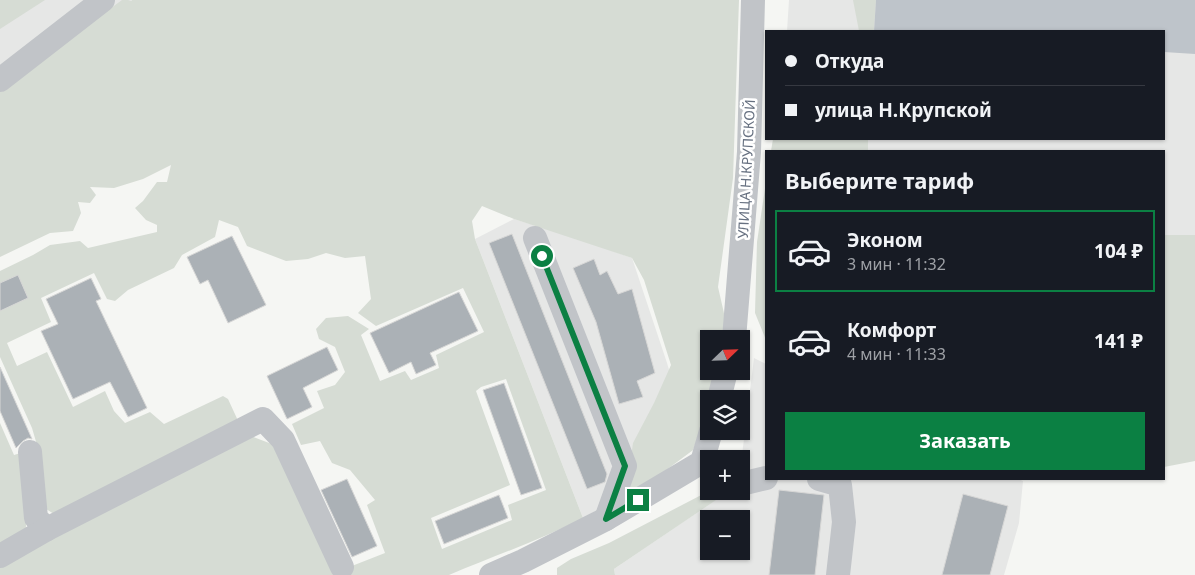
<!DOCTYPE html>
<html lang="ru">
<meta charset="utf-8">
<style>
body{margin:0;font-family:"Noto Sans",sans-serif;background:#242831;color:#f1f3f6;height:100vh;display:flex;flex-direction:column;font-size:19px;white-space:nowrap}
*{box-sizing:border-box;margin:0}
p{font-size:16px;color:#9ea1a6}
.icon{flex:none;width:28px;height:28px;fill:none;stroke:currentColor;stroke-width:2;stroke-linecap:round;stroke-linejoin:round}
.map{position:relative;flex:1;overflow:hidden}
.drawer{position:absolute;left:765px;top:150px;width:400px;height:330px;display:flex;flex-direction:column;background:#171b24;border-radius:0px;box-shadow:0 1px 4px #0004}
.drawer>*{flex:none}
.guide{position:absolute;left:765px;top:30px;width:400px;height:110px;border-radius:0px;box-shadow:0 1px 4px #0004;display:grid;align-content:center;height:110px;padding:0 20px;background:#171b24}
.needle{width:32px;rotate:67deg}
.buttons{position:absolute;left:700px;top:330px;display:grid;gap:10px}
.buttons a{display:grid;place-items:center;width:50px;height:50px;border-radius:0px;background:#171b24;box-shadow:0 1px 4px #0004;font-size:25px}
.end{position:absolute;width:22px;height:22px;margin:-11px;border:6px solid #0b8043;background:#fff;box-shadow:0 0 0 2px #fff}
.from{border-radius:50%}
.guide b{display:flex;align-items:center;gap:18px;height:48px;font-size:19px}
.guide b+b{border-top:1px solid #363941}
.guide i{width:12px;height:12px;background:#f1f3f6}
ul{padding:0;list-style:none}
li{display:flex;align-items:center;gap:15px;height:82px;margin:0 10px 8px;padding:0 10px;border:2px solid transparent;border-radius:0px}
li div{flex:1}
li b{display:block;font-size:19px}
li em{font-style:normal;font-weight:700}
li.active{border-color:#0b8043}
li>.icon{width:45px;height:45px;stroke-width:1.5}
h2{padding:0 20px;font-size:22px;line-height:60px}
.primary-button{display:flex;gap:10px;margin-top:auto;padding:10px 20px}
.primary-button a{flex:1;height:58px;border-radius:0px;background:#0b8043;color:#fff;font-size:20px;font-weight:700;line-height:58px;text-align:center}
.map>svg:first-child{display:block}
.built{fill:#e6e7e6;fill-rule:evenodd}
.green{fill:#d6dcd4;fill-rule:evenodd}
.water{fill:#bec4ca}
.building{fill:#abb1b6;stroke:#d7d7d6}
.lines{fill:none;stroke-linecap:round;stroke-linejoin:round}
.minor{stroke:#c1c4c8;stroke-width:24}
.route{stroke:#0b8043;stroke-width:6}
.labels{text-anchor:middle;dominant-baseline:central;stroke-width:5;stroke-linejoin:round;paint-order:stroke}
.street-label{font-size:14px;fill:#677181;stroke:#fff}
</style>
<div class="map">
<svg width="1195" height="575" viewBox="0 0 1195 575">
<rect width="100%" height="100%" fill="#f5f6f3"/>
<g class="built">
<path d="M0,0H132L0,97Z"/>
<path d="M789,0H1195V268L1164,266V151H781L782,139H1164V31H787Z"/>
<path d="M514,219L582,240L632,258L667,363L693,450L658,476L583,518L475,239Z"/>
<path d="M754,358L766,364V479H1018L1023,481L1019,523L1004,575H615L614,569L729,491H741V463ZM709,519H741V551H709Z"/>
</g>
<g class="green">
<path d="M0,0H45L0,29Z"/>
<path d="M122,0H128L131,1L132,0H739L733,178L718,287L726,322L723,339H709V371H716L701,429L693,450L658,476L626,494L633,443L654,403L671,365L644,280L632,258L514,219L482,206L472,221L475,239L583,518C540,540 494,556 449,575H0V566L251,436L277,446L334,573L385,553L367,505L375,500L350,470L332,463L320,441L301,445L292,424L324,408L317,391L335,385L345,372L335,347L319,339L316,329L326,318L348,316L369,329L361,335L380,381L405,371L411,380L439,368L436,355L484,332L463,288L376,326L358,313L371,299L365,256L345,258L326,253L308,259L286,261L247,246L238,227L219,220L215,237L182,255L174,268L128,290L115,301L107,299L94,273L41,298L51,322L7,343L17,366L47,352L73,407L105,391L114,411L125,423L150,412L164,424L223,396L228,399L240,425L57,516L40,505L37,445L32,428L0,357V271L33,255L50,245L80,241L88,248L157,232V225L146,220L135,208L143,201L157,182H167L171,165L143,179L114,188L90,187L96,195L90,203L78,202L81,213L73,231L50,233L0,257V90ZM506,379L546,490L508,505L512,520L442,549L431,518L510,485L476,391L481,387Z"/>
<path d="M853,0H876L874,31H859Z"/>
<path d="M773,139H868V151H771Z"/>
<path d="M766,182V340L755,313L757,242Z"/>
<path d="M1164,235H1195V461L1164,467Z"/>
<path d="M0,423L14,455L24,452L28,510L25,534L0,549Z"/>
<path d="M709,491H721L725,494L614,569L615,575H557V568L571,559L609,543Z"/>
</g>
<path class="water" d="M876,0H1195V54L1164,52V31H874Z"/>
<g class="building">
<path d="M512,234L607,474L605,482L587,489L489,243Z"/>
<path d="M232,236L266,305L228,323L208,280L200,284L187,257Z"/>
<path d="M594,259L600,275L607,271L618,294L632,289L655,373L637,381L643,397L619,404L596,322L573,268Z"/>
<path d="M18,275L28,298L0,311V283Z"/>
<path d="M91,278L101,299L96,301L147,408L128,417L110,382L73,399L41,331L58,324L46,299Z"/>
<path d="M459,292L478,331L430,353L436,365L416,374L411,362L389,373L370,333Z"/>
<path d="M327,347L338,370L303,388L312,407L287,419L267,376Z"/>
<path d="M0,367L32,439L28,438L23,441L16,448L0,411Z"/>
<path d="M504,383L542,488L521,495L483,390Z"/>
<path d="M347,479L377,546L352,557L321,490Z"/>
<path d="M779,490L824,495L815,575H769Z"/>
<path d="M963,494L1008,506L990,575H942Z"/>
<path d="M499,495L508,518L444,544L435,521Z"/>
</g>
<g class="lines">
<g class="minor">
<path d="M0,80L103,0"/>
<path d="M535,238L625,466L606,519"/>
<path d="M734,339L749,152L753,0"/>
<path d="M719,399L726,371"/>
<path d="M30,452L36,518L47,529"/>
<path d="M819,479L840,485L844,522L838,575"/>
<path d="M741,484L766,478"/>
<path d="M0,556L47,529L263,419L283,440L342,567"/>
<path d="M491,575L523,561L606,519L702,462L711,431"/>
</g>
</g>
<g class="lines">
<path class="route" d="M542,256L625,466L606,519L638,500"/>
</g>
<g class="labels">
<g class="street-label">
<text transform="translate(746 169) rotate(-87)">УЛИЦА Н.КРУПСКОЙ</text>
</g>
</g>
</svg>
<div class="buttons">
<a><svg class="needle" viewBox="-14 -14 28 28"><path d="M0-13l5 13h-10z" fill="#e53935"/><path d="M0 13l5-13h-10z" fill="#9ea1a6"/></svg></a>
<a><svg class="icon" aria-label="layers" viewBox="0 0 24 24"><path d="M12 4l9 5-9 5-9-5zM3 14l9 5 9-5"/></svg></a>
<a>+</a>
<a>−</a>
</div>
<i class="end from" style="left:542px;top:256px"></i>
<i class="end" style="left:638px;top:500px"></i>
<div class="guide">
<b><i class="from"></i>Откуда</b>
<b><i></i>улица Н.Крупской</b>
</div>
<section class="drawer">
<h2>Выберите тариф</h2>
<ul>
<li class="active"><svg class="icon" aria-label="car" viewBox="0 0 24 24"><path d="M5 17H2v-5l4-1 3-4h7l3 4 3 1v5h-3M9 17h6M6 11h13"/><circle cx="7" cy="17" r="2"/><circle cx="17" cy="17" r="2"/></svg><div><b>Эконом</b><p>3 мин · 11:32</p></div><em>104 ₽</em></li>
<li><svg class="icon" aria-label="car" viewBox="0 0 24 24"><path d="M5 17H2v-5l4-1 3-4h7l3 4 3 1v5h-3M9 17h6M6 11h13"/><circle cx="7" cy="17" r="2"/><circle cx="17" cy="17" r="2"/></svg><div><b>Комфорт</b><p>4 мин · 11:33</p></div><em>141 ₽</em></li>
</ul>
<div class="primary-button"><a>Заказать</a></div>
</section>
</div>
